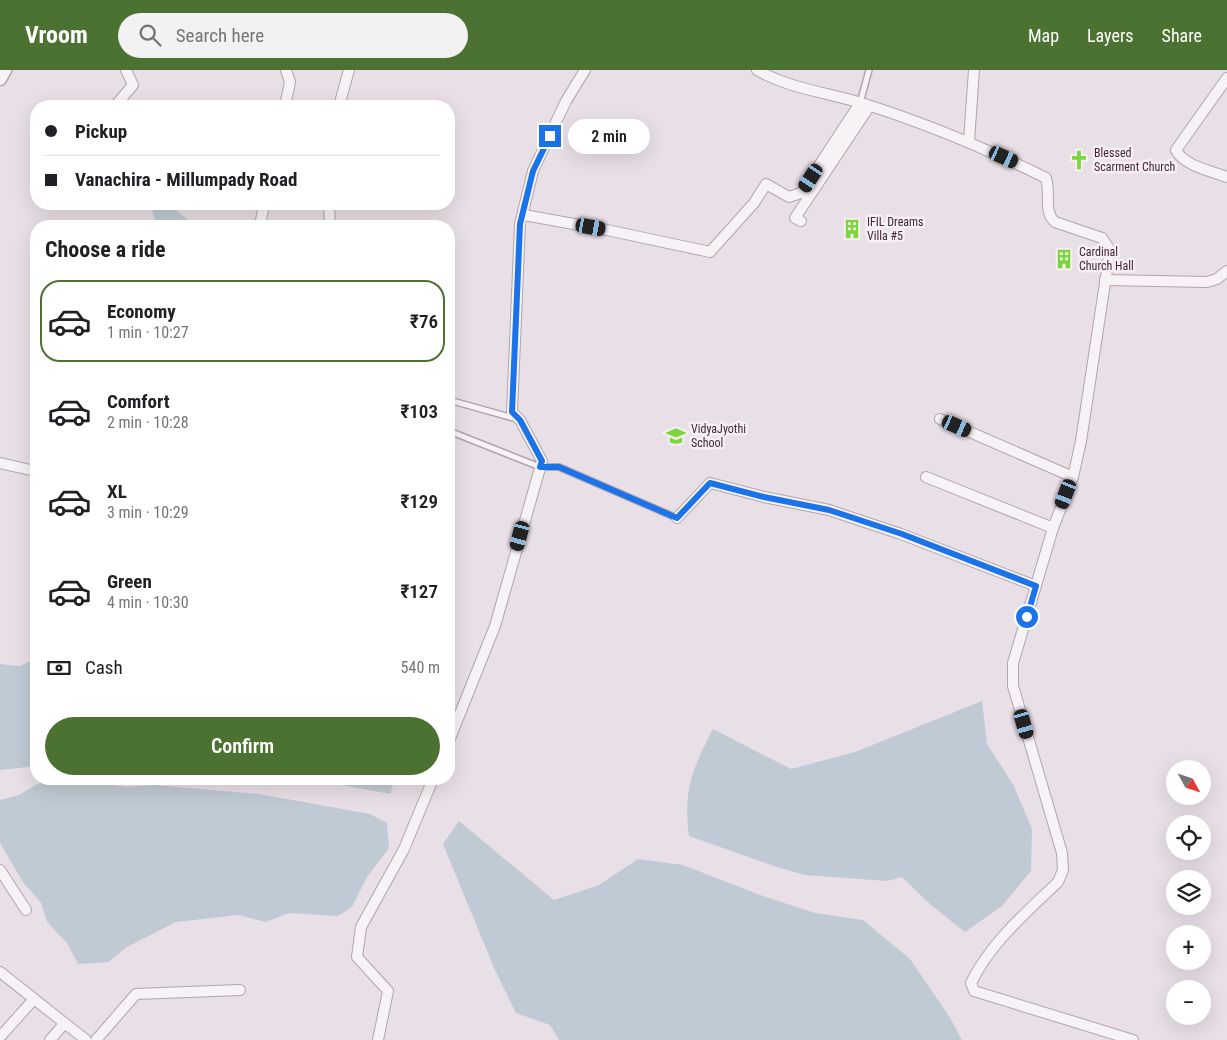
<!DOCTYPE html>
<meta charset="utf-8">
<style>
body{margin:0;font-family:"Roboto Condensed",sans-serif;background:#f2f2f2;color:#202124;height:100vh;display:flex;flex-direction:column;font-size:19px;white-space:nowrap}
*{box-sizing:border-box;margin:0}
p{font-size:16px;color:#757577}
.icon{flex:none;width:28px;height:28px;fill:none;stroke:currentColor;stroke-width:2;stroke-linecap:round;stroke-linejoin:round}
.map{position:relative;flex:1;overflow:hidden}
.drawer{position:absolute;left:30px;top:150px;width:425px;height:565px;display:flex;flex-direction:column;background:#fff;border-radius:20px;box-shadow:0 5px 20px #0002}
.drawer>*{flex:none}
.banner{position:absolute;left:30px;top:30px;width:425px;height:110px;border-radius:20px;box-shadow:0 5px 20px #0002;display:grid;align-content:center;height:110px;padding:0 15px;background:#fff}
.needle{width:32px;rotate:130deg}
.tools{position:absolute;left:1166px;top:690px;display:grid;gap:10px}
.tools a{display:grid;place-items:center;width:45px;height:45px;border-radius:50%;background:#fff;box-shadow:0 5px 20px #0002;font-size:25px}
.end{position:absolute;width:22px;height:22px;margin:-11px;border:6px solid #1a73e8;background:#fff;box-shadow:0 0 0 2px #fff}
.from{border-radius:50%}
.bubble{position:absolute;height:35px;border-radius:18px;background:#fff;box-shadow:0 5px 20px #0002;font-size:16px;font-weight:600;line-height:35px;text-align:center}
.car{position:absolute;width:15px;height:30px;margin:-15px -8px;border-radius:6px;box-shadow:0 0 4px 1px #0007;background:linear-gradient(#222 24%,#8ab4d8 0 40%,#222 0 76%,#8ab4d8 0 86%,#222 0)}
.banner b{display:flex;align-items:center;gap:18px;height:48px;font-size:19px}
.banner b+b{border-top:1px solid #e0e0e0}
.banner i{width:12px;height:12px;background:#202124}
ul{padding:0;list-style:none}
li{display:flex;align-items:center;gap:15px;height:82px;margin:0 10px 8px;padding:0 5px;border:2px solid transparent;border-radius:20px}
li div{flex:1}
li b{display:block;font-size:19px}
li em{font-style:normal;font-weight:600}
li.on{border-color:#4b7230}
li>.icon{width:45px;height:45px;stroke-width:1.5}
h2{padding:0 15px;font-size:22px;line-height:60px}
.pay{display:flex;align-items:center;gap:12px;height:55px;padding:0 15px;font-size:19px}
.pay p{margin-inline-start:auto}
.cta{display:flex;gap:10px;margin-top:auto;padding:10px 15px}
.cta a{flex:1;height:58px;border-radius:30px;background:#4b7230;color:#fff;font-size:20px;font-weight:600;line-height:58px;text-align:center}
header{display:flex;align-items:center;gap:30px;box-sizing:border-box;height:70px;padding:0 25px;background:#4b7230;color:#fff}
header strong{font-size:24px}
nav{display:flex;gap:28px;margin-inline-start:auto;font-size:18px}
.search{width:350px;height:45px;background:#f2f2f2;display:flex;align-items:center;gap:12px;box-sizing:border-box;padding:0 18px;border-radius:28px;color:#757577;font-size:19px}
.map>svg:first-child{display:block}
.green{fill:#c0cad4}
.lines{fill:none;stroke-linecap:round;stroke-linejoin:round}
.service-casing{stroke:#b3a4ae;stroke-width:8}
.minor-casing{stroke:#b3a4ae;stroke-width:12}
.tertiary-casing{stroke:#b3a4ae;stroke-width:15}
.service{stroke:#f7f2f6;stroke-width:5}
.minor{stroke:#f7f2f6;stroke-width:10}
.tertiary{stroke:#f7f2f6;stroke-width:12}
.route{stroke:#1a73e8;stroke-width:6}
.labels{text-anchor:middle;dominant-baseline:central;stroke-width:5;stroke-linejoin:round;paint-order:stroke}
.poi-label{font-size:12px;fill:#412738;stroke:#f7eff4;text-anchor:start}
</style>
<header>
<strong>Vroom</strong>
<div class="search"><svg class="icon" aria-label="search" viewBox="0 0 24 24"><circle cx="10" cy="10" r="6"/><path d="M15 15l6 6"/></svg>Search here</div>
<nav><a>Map</a><a>Layers</a><a>Share</a></nav>
</header>
<div class="map">
<svg width="1227" height="970" viewBox="0 0 1227 970">
<rect width="100%" height="100%" fill="#e9dfe6"/>
<g class="green">
<path d="M151,134H169L195,156H156Z"/>
<path d="M36,588V696L0,700V594L20,596Z"/>
<path d="M982,631L987,674L1014,716L1032,759L1031,801L1002,836L965,862L931,835L902,807L887,811L805,805L774,796L689,766C683,721 692,699 713,659L791,699L855,682Z"/>
<path d="M309,709H395L390,724Z"/>
<path d="M77,710L127,717L154,715L259,724L370,744L387,753L389,778L367,807L352,837L338,846L289,843L266,852L238,845L176,852L127,877L108,892L78,894L67,873L47,852L41,833L23,812L0,773V730L19,725L39,713Z"/>
<path d="M459,751L554,830L599,815L638,789L683,795L760,825L815,843L863,850L910,889L949,946L962,970H559L550,955L516,943L494,898L443,774Z"/>
</g>
<g class="lines">
<defs>
<g id="service">
<path d="M860,33L869,0"/>
<path d="M449,330L517,349"/>
<path d="M449,361L540,397H559L677,448"/>
</g>
<g id="minor">
<path d="M757,0C788,18 824,22 858,32C920,51 980,76 1038,104L1046,108C1051,123 1043,142 1055,152L1102,168L1110,180L1081,371L1073,407L1053,458L1013,593V616L1062,783L1063,800L1058,812C1025,844 991,872 971,913L974,921L1133,970"/>
<path d="M1227,8L1176,80C1184,96 1211,101 1227,107"/>
<path d="M115,36L133,15L126,0"/>
<path d="M285,36L290,12L286,0"/>
<path d="M339,36L349,0"/>
<path d="M969,71L974,0"/>
<path d="M329,134L330,156"/>
<path d="M524,145L607,160L710,182L754,133L766,114L789,127L801,123L860,33"/>
<path d="M801,151L795,148L869,37"/>
<path d="M260,156L264,134"/>
<path d="M1105,210L1207,212L1217,209L1227,201"/>
<path d="M940,349L1073,407"/>
<path d="M0,393L35,401"/>
<path d="M926,407L1053,458"/>
<path d="M677,448L710,413L764,427L829,440L901,464L1036,516"/>
<path d="M449,671L495,556L542,391L520,350L512,342L520,154L533,101L566,31L585,0"/>
<path d="M0,800L26,840"/>
<path d="M0,902L86,970"/>
<path d="M0,967L34,929"/>
<path d="M50,970L64,954"/>
<path d="M96,970L136,924L240,920"/>
<path d="M378,970L388,921L357,887L361,857L404,779L433,709"/>
</g>
<path id="tertiary" d="M0,9L5,0"/>
</defs>
<use href="#service" class="service-casing"/>
<use href="#minor" class="minor-casing"/>
<use href="#tertiary" class="tertiary-casing"/>
<use href="#service" class="service"/>
<use href="#minor" class="minor"/>
<use href="#tertiary" class="tertiary"/>
</g>
<g class="lines">
<path class="route" d="M550,66L533,101L520,154L512,342L520,350L542,391L540,397H559L677,448L710,413L764,427L829,440L902,464L1036,516L1027,547"/>
</g>
<defs>
<symbol id="church-bare" viewBox="-9 -9 18 18"><path d="M-1.2-6h2.4v3.5h3.3v2.4h-3.3V6h-2.4V-.1h-3.3v-2.4h3.3Z" fill="#7fd53e" stroke="#f7eff4" stroke-width="2.5" paint-order="stroke"/></symbol>
<symbol id="building-bare" viewBox="-9 -9 18 18"><path d="M-4-6H4V6H1V3H-1V6H-4ZM-2.5-4.3h1.7v1.8h-1.7ZM.8-4.3h1.7v1.8H.8ZM-2.5-1h1.7V.8h-1.7ZM.8-1h1.7V.8H.8Z" fill="#7fd53e" stroke="#f7eff4" stroke-width="2.5" paint-order="stroke"/></symbol>
<symbol id="school-bare" viewBox="-9 -9 18 18"><path d="M0-5L7-2L0 1L-7-2ZM-4 1L0 2.5L4 1V4Q0 6-4 4Z" fill="#7fd53e" stroke="#f7eff4" stroke-width="2.5" paint-order="stroke"/></symbol>
</defs>
<g fill-rule="evenodd">
<use href="#church-bare" x="1065" y="76" width="28" height="28"/>
<use href="#building-bare" x="838" y="145" width="28" height="28"/>
<use href="#building-bare" x="1050" y="175" width="28" height="28"/>
<use href="#school-bare" x="662" y="352" width="28" height="28"/>
</g>
<g class="labels">
<g class="poi-label">
<text x="1094" y="83">Blessed<tspan x="1094" dy="14">Scarment Church</tspan></text>
<text x="867" y="152">IFIL Dreams<tspan x="867" dy="14">Villa #5</tspan></text>
<text x="1079" y="182">Cardinal<tspan x="1079" dy="14">Church Hall</tspan></text>
<text x="691" y="359">VidyaJyothi<tspan x="691" dy="14">School</tspan></text>
</g>
</g>
</svg>
<div class="tools">
<a><svg class="needle" viewBox="-14 -14 28 28"><path d="M0-13l5 13h-10z" fill="#e53935"/><path d="M0 13l5-13h-10z" fill="#757577"/></svg></a>
<a><svg class="icon" aria-label="locate" viewBox="0 0 24 24"><circle cx="12" cy="12" r="6"/><path d="M12 2v4M12 18v4M2 12h4M18 12h4"/></svg></a>
<a><svg class="icon" aria-label="layers" viewBox="0 0 24 24"><path d="M12 4l9 5-9 5-9-5zM3 14l9 5 9-5"/></svg></a>
<a>+</a>
<a>−</a>
</div>
<i class="end from" style="left:1027px;top:547px"></i>
<i class="end" style="left:550px;top:66px"></i>
<div class="bubble" style="left:568px;top:49px;width:82px">2 min</div>
<i class="car" style="left:1004px;top:87px;rotate:115deg"></i>
<i class="car" style="left:811px;top:108px;rotate:213deg"></i>
<i class="car" style="left:591px;top:157px;rotate:100deg"></i>
<i class="car" style="left:957px;top:356px;rotate:114deg"></i>
<i class="car" style="left:1066px;top:424px;rotate:201deg"></i>
<i class="car" style="left:520px;top:466px;rotate:195deg"></i>
<i class="car" style="left:1024px;top:654px;rotate:164deg"></i>
<div class="banner">
<b><i class="from"></i>Pickup</b>
<b><i></i>Vanachira - Millumpady Road</b>
</div>
<section class="drawer">
<h2>Choose a ride</h2>
<ul>
<li class="on"><svg class="icon" aria-label="car" viewBox="0 0 24 24"><path d="M5 17H2v-5l4-1 3-4h7l3 4 3 1v5h-3M9 17h6M6 11h13"/><circle cx="7" cy="17" r="2"/><circle cx="17" cy="17" r="2"/></svg><div><b>Economy</b><p>1 min · 10:27</p></div><em>₹76</em></li>
<li><svg class="icon" aria-label="car" viewBox="0 0 24 24"><path d="M5 17H2v-5l4-1 3-4h7l3 4 3 1v5h-3M9 17h6M6 11h13"/><circle cx="7" cy="17" r="2"/><circle cx="17" cy="17" r="2"/></svg><div><b>Comfort</b><p>2 min · 10:28</p></div><em>₹103</em></li>
<li><svg class="icon" aria-label="car" viewBox="0 0 24 24"><path d="M5 17H2v-5l4-1 3-4h7l3 4 3 1v5h-3M9 17h6M6 11h13"/><circle cx="7" cy="17" r="2"/><circle cx="17" cy="17" r="2"/></svg><div><b>XL</b><p>3 min · 10:29</p></div><em>₹129</em></li>
<li><svg class="icon" aria-label="car" viewBox="0 0 24 24"><path d="M5 17H2v-5l4-1 3-4h7l3 4 3 1v5h-3M9 17h6M6 11h13"/><circle cx="7" cy="17" r="2"/><circle cx="17" cy="17" r="2"/></svg><div><b>Green</b><p>4 min · 10:30</p></div><em>₹127</em></li>
</ul>
<div class="pay"><svg class="icon" aria-label="cash" viewBox="0 0 24 24"><path d="M3 7h18v10H3z"/><circle cx="12" cy="12" r="2"/></svg>Cash<p>540 m</p></div>
<div class="cta"><a>Confirm</a></div>
</section>
</div>
